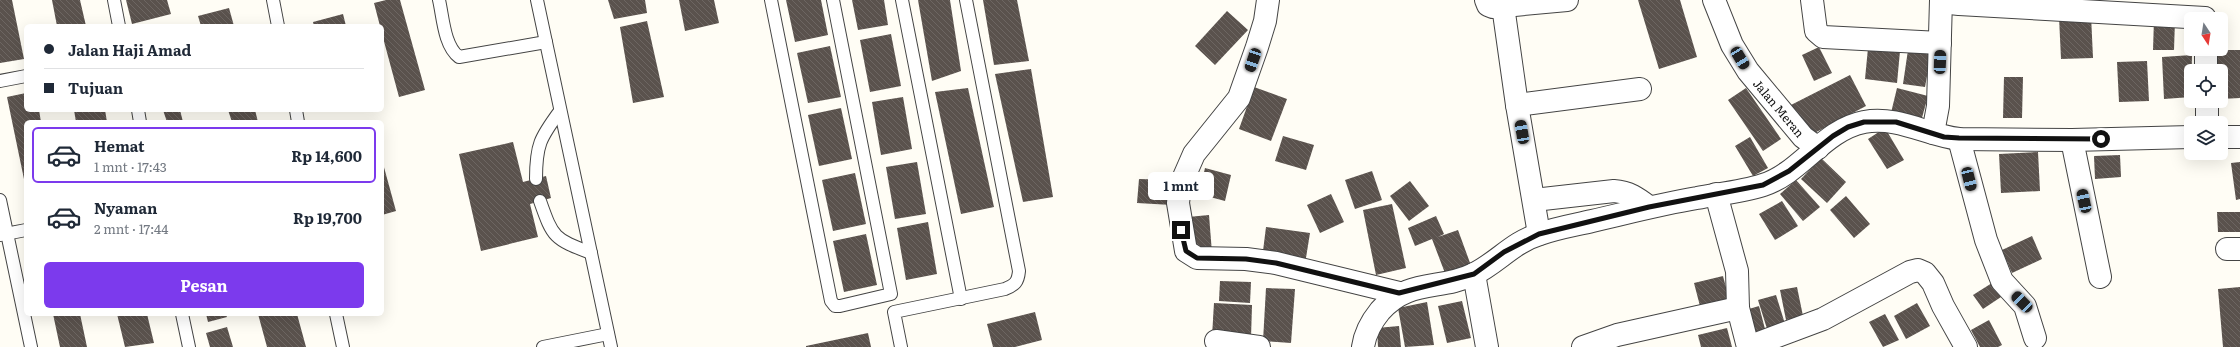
<!DOCTYPE html>
<html lang="id">
<meta charset="utf-8">
<style>
body{margin:0;font-family:Literata,serif;background:#f2f2f3;color:#1f2937;height:100vh;display:flex;flex-direction:column;font-size:15px;white-space:nowrap}
*{box-sizing:border-box;margin:0}
p{font-size:13px;color:#747a83}
.icon{flex:none;width:22px;height:22px;fill:none;stroke:currentColor;stroke-width:2;stroke-linecap:round;stroke-linejoin:round}
.map{position:relative;flex:1;overflow:hidden}
.panel{position:absolute;left:24px;top:120px;width:360px;height:196px;display:flex;flex-direction:column;background:#fff;border-radius:6px;box-shadow:0 4px 16px #0002}
.panel>*{flex:none}
.guide{position:absolute;left:24px;top:24px;width:360px;height:88px;border-radius:6px;box-shadow:0 4px 16px #0002;display:grid;align-content:center;height:88px;padding:0 20px;background:#fff}
.needle{width:26px;rotate:168deg}
.fabs{position:absolute;left:2184px;top:12px;display:grid;gap:8px}
.fabs a{display:grid;place-items:center;width:44px;height:44px;border-radius:6px;background:#fff;box-shadow:0 4px 16px #0002;font-size:20px}
.end{position:absolute;width:18px;height:18px;margin:-9px;border:5px solid #111;background:#fff;box-shadow:0 0 0 2px #fff}
.from{border-radius:50%}
.bubble{position:absolute;height:28px;border-radius:6px;background:#fff;box-shadow:0 4px 16px #0002;font-size:13px;font-weight:700;line-height:28px;text-align:center}
.car{position:absolute;width:12px;height:24px;margin:-12px -6px;border-radius:5px;box-shadow:0 0 3px 1px #0007;background:linear-gradient(#222 24%,#8ab4d8 0 40%,#222 0 76%,#8ab4d8 0 86%,#222 0)}
.guide b{display:flex;align-items:center;gap:14px;height:38px;font-size:15px}
.guide b+b{border-top:1px solid #e0e1e3}
.guide i{width:10px;height:10px;background:#1f2937}
ul{padding:7px 0 0;list-style:none}
li{display:flex;align-items:center;gap:12px;height:56px;margin:0 8px 6px;padding:0 12px;border:2px solid transparent;border-radius:6px}
li div{flex:1}
li b{display:block;font-size:15px}
li em{font-style:normal;font-weight:700}
li.selected{border-color:#7c3aed}
li>.icon{width:36px;height:36px;stroke-width:1.5}
.action{display:flex;gap:8px;margin-top:auto;padding:8px 20px}
.action a{flex:1;height:46px;border-radius:6px;background:#7c3aed;color:#fff;font-size:16px;font-weight:700;line-height:46px;text-align:center}
.map>svg:first-child{display:block}
.building{fill:url(#building-back-hatch)}
.lines{fill:none;stroke-linecap:round;stroke-linejoin:round}
.lane-casing{stroke:#444;stroke-width:14}
.street-casing{stroke:#444;stroke-width:24}
.lane{stroke:#fff;stroke-width:12}
.street{stroke:#fff;stroke-width:22}
.route{stroke:#111;stroke-width:5}
.labels{text-anchor:middle;dominant-baseline:central;stroke-width:4;stroke-linejoin:round;paint-order:stroke}
.street-label{font-size:12px;fill:#111;stroke:#fff}
</style>
<div class="map">
<svg width="2240" height="347" viewBox="0 0 2240 347">
<defs>
<pattern id="building-back-hatch" width="6" height="6" patternUnits="userSpaceOnUse"><rect width="6" height="6" fill="#5a524d"/><path d="M-1 5l2 2M0 0l6 6M5-1l2 2" fill="none" stroke="#6d6662"/></pattern>
</defs>
<rect width="100%" height="100%" fill="#fffdf5"/>
<g class="building">
<path d="M0,0H12L24,59L0,63Z"/>
<path d="M52,0H80L86,26H57Z"/>
<path d="M126,0H167L171,14L132,24Z"/>
<path d="M386,0H400L425,90L399,97L382,34V26H380L374,3Z"/>
<path d="M608,0H645L647,13L614,19Z"/>
<path d="M679,0H714L719,23L685,31Z"/>
<path d="M786,0H821L828,35L795,42Z"/>
<path d="M852,0H884L888,25L858,30Z"/>
<path d="M918,0H950L961,71L932,81Z"/>
<path d="M983,0H1017L1029,61L994,65Z"/>
<path d="M1638,0H1680L1697,57L1659,69Z"/>
<path d="M229,8L234,26H201L198,16Z"/>
<path d="M1227,11L1248,30L1215,65L1195,46Z"/>
<path d="M343,14L346,26H314L313,22Z"/>
<path d="M2091,15L2093,58L2061,59L2059,17Z"/>
<path d="M2154,19L2175,20L2174,50H2153Z"/>
<path d="M647,21L664,97L633,103L620,27Z"/>
<path d="M891,34L901,86L870,92L860,40Z"/>
<path d="M830,46L841,97L808,103L797,53Z"/>
<path d="M1819,47L1832,73L1814,81L1802,55Z"/>
<path d="M1868,48L1900,51L1897,83L1865,79Z"/>
<path d="M1908,50L1931,54L1925,87L1903,84Z"/>
<path d="M2211,50H2240V98L2221,99V71H2211Z"/>
<path d="M2192,55L2191,97L2164,99L2162,57Z"/>
<path d="M2147,61L2149,101L2119,102L2117,62Z"/>
<path d="M1031,69L1053,197L1023,202L995,74Z"/>
<path d="M1850,75L1866,106L1805,138L1789,106Z"/>
<path d="M2004,77H2023L2022,118H2003Z"/>
<path d="M1254,87L1287,99L1271,141L1239,129Z"/>
<path d="M968,88L994,207L961,214L935,92Z"/>
<path d="M1746,88L1781,139L1763,151L1728,100Z"/>
<path d="M1897,88L1928,96L1920,125L1890,117Z"/>
<path d="M26,93V110H39L41,122H26L25,184L7,97Z"/>
<path d="M903,97L912,149L881,155L872,102Z"/>
<path d="M841,108L852,159L819,166L808,115Z"/>
<path d="M74,110H105L107,122H76Z"/>
<path d="M163,110H180L183,122H167Z"/>
<path d="M228,110H255L258,122H232Z"/>
<path d="M1885,128L1904,160L1887,169L1868,139Z"/>
<path d="M1283,136L1314,145L1306,170L1275,161Z"/>
<path d="M1750,137L1768,168L1753,176L1735,146Z"/>
<path d="M513,142L523,182L546,176L551,198L530,204L538,237L481,251L459,154Z"/>
<path d="M2038,152L2040,191L2001,193L1999,154Z"/>
<path d="M2120,155L2121,177L2095,179L2094,156Z"/>
<path d="M1821,158L1846,182L1827,203L1801,179Z"/>
<path d="M382,160L396,211L382,215Z"/>
<path d="M917,162L926,214L895,219L886,167Z"/>
<path d="M2240,162V199L2236,200L2231,163Z"/>
<path d="M1205,168L1231,175L1225,201L1199,194Z"/>
<path d="M1372,171L1382,200L1355,209L1345,180Z"/>
<path d="M855,173L866,224L833,231L822,180Z"/>
<path d="M1139,179L1173,180L1172,205L1137,203Z"/>
<path d="M1796,180L1820,207L1803,221L1780,194Z"/>
<path d="M1410,181L1429,206L1409,221L1390,196Z"/>
<path d="M1331,194L1344,222L1320,233L1307,205Z"/>
<path d="M1846,196L1870,224L1854,238L1830,210Z"/>
<path d="M1782,201L1798,226L1775,240L1759,214Z"/>
<path d="M1392,204L1406,268L1376,275L1363,210Z"/>
<path d="M2217,212H2240V232H2218Z"/>
<path d="M1209,215L1212,253L1191,255L1188,217Z"/>
<path d="M1436,216L1444,234L1438,237L1458,230L1473,271L1448,281L1432,239L1415,246L1408,228Z"/>
<path d="M928,222L937,274L906,280L897,228Z"/>
<path d="M1266,227L1310,233L1305,264L1262,259Z"/>
<path d="M866,234L877,285L844,292L833,241Z"/>
<path d="M2032,236L2042,259L2012,273L2002,250Z"/>
<path d="M1723,276L1730,303L1701,310L1694,283Z"/>
<path d="M1220,281L1251,282L1250,303L1219,301Z"/>
<path d="M1992,283L2001,297L1983,309L1973,295Z"/>
<path d="M1797,287L1803,316L1786,320L1780,290Z"/>
<path d="M2240,287V347H2223L2218,289Z"/>
<path d="M1266,288L1295,289L1291,343L1263,341Z"/>
<path d="M1776,295L1786,327L1768,332L1758,300Z"/>
<path d="M1462,301L1471,338L1447,343L1438,306Z"/>
<path d="M1427,302L1434,345L1405,347L1398,308Z"/>
<path d="M1214,303L1252,305L1251,338L1212,336Z"/>
<path d="M1917,303L1930,326L1906,339L1894,316Z"/>
<path d="M1759,306L1765,329L1748,334L1742,311Z"/>
<path d="M1035,312L1042,340L1015,347H993L987,324Z"/>
<path d="M53,314H80L87,347H60Z"/>
<path d="M117,314H147L154,343L125,347Z"/>
<path d="M206,314H226L227,317L208,322Z"/>
<path d="M258,314H297L306,347H267Z"/>
<path d="M1885,314L1899,340L1883,347L1869,322Z"/>
<path d="M1989,320L2002,345L1998,347H1980L1971,330Z"/>
<path d="M1399,326L1401,347H1378L1377,328Z"/>
<path d="M227,327L233,347H210L206,333Z"/>
<path d="M1727,328L1732,347H1701L1698,335Z"/>
<path d="M868,333L871,347H806V346Z"/>
</g>
<g class="lines">
<defs>
<g id="lane">
<path d="M114,0L119,26"/>
<path d="M273,0L278,26"/>
<path d="M439,0C443,17 444,46 459,57L546,42"/>
<path d="M537,0L611,347"/>
<path d="M771,0L831,301L835,306H840L891,294L833,0"/>
<path d="M902,0L961,299"/>
<path d="M0,81L26,76"/>
<path d="M138,110L140,122"/>
<path d="M296,110L298,122"/>
<path d="M536,179C536,145 540,138 560,111"/>
<path d="M0,200L31,347"/>
<path d="M540,201C553,238 554,239 591,253"/>
<path d="M0,235L26,230"/>
<path d="M182,314L189,347"/>
<path d="M336,314L343,347"/>
<path d="M543,347L608,334"/>
<path d="M901,347L894,312L1005,289C1015,285 1018,282 1019,271L966,0"/>
</g>
<g id="street">
<path d="M1268,0L1265,21L1257,47L1239,98L1194,154L1180,186L1178,203L1186,251L1197,258L1246,259L1276,263L1399,293"/>
<path d="M1486,0L1488,5L1493,7L1567,0"/>
<path d="M1714,0L1732,45L1748,71L1803,137L1818,148"/>
<path d="M1812,0L1816,31L1823,37L1940,43"/>
<path d="M1941,2L1959,4L2205,18"/>
<path d="M1503,6L1517,105L1539,234"/>
<path d="M2206,49V71"/>
<path d="M2207,101V123"/>
<path d="M1517,105L1640,89"/>
<path d="M1933,133L1938,106L1941,0"/>
<path d="M2221,137H2240"/>
<path d="M1959,139L1986,240L2002,281L2025,306L2035,338"/>
<path d="M2072,140L2100,277"/>
<path d="M1716,194L1737,271L1738,308L1748,347"/>
<path d="M1534,200L1614,191C1629,192 1637,198 1649,207"/>
<path d="M2227,249H2240"/>
<path d="M1474,274L1487,347"/>
<path d="M1216,341L1259,347"/>
<path d="M1363,347C1365,333 1371,322 1380,311C1409,278 1440,291 1474,274C1497,263 1513,242 1540,234C1556,228 1575,225 1592,221C1627,213 1661,204 1697,198C1718,194 1742,192 1763,185C1801,173 1823,130 1864,122C1899,116 1926,135 1959,139L2072,140L2191,137"/>
<path d="M1583,347L1617,335L1738,308"/>
<path d="M1748,347L1823,319L1910,272L1918,270L1925,273L1933,283L1943,306L1966,347"/>
</g>
</defs>
<use href="#lane" class="lane-casing"/>
<use href="#street" class="street-casing"/>
<use href="#lane" class="lane"/>
<use href="#street" class="street"/>
</g>
<g class="lines">
<path class="route" d="M1181,230L1186,251L1197,258L1246,259L1276,263L1399,293L1474,274L1504,252L1539,234L1649,207L1763,185L1789,171L1833,136L1848,127L1864,122H1896L1944,137L1959,138L2101,139"/>
</g>
<g class="labels">
<g class="street-label">
<text transform="translate(1779 108) rotate(50)">Jalan Meran</text>
</g>
</g>
</svg>
<div class="fabs">
<a><svg class="needle" viewBox="-14 -14 28 28"><path d="M0-13l5 13h-10z" fill="#e53935"/><path d="M0 13l5-13h-10z" fill="#747a83"/></svg></a>
<a><svg class="icon" aria-label="locate" viewBox="0 0 24 24"><circle cx="12" cy="12" r="6"/><path d="M12 2v4M12 18v4M2 12h4M18 12h4"/></svg></a>
<a><svg class="icon" aria-label="layers" viewBox="0 0 24 24"><path d="M12 4l9 5-9 5-9-5zM3 14l9 5 9-5"/></svg></a>
</div>
<i class="end from" style="left:2101px;top:139px"></i>
<i class="end" style="left:1181px;top:230px"></i>
<div class="bubble" style="left:1148px;top:172px;width:66px">1 mnt</div>
<i class="car" style="left:1740px;top:58px;rotate:149deg"></i>
<i class="car" style="left:1253px;top:60px;rotate:199deg"></i>
<i class="car" style="left:1940px;top:62px;rotate:2deg"></i>
<i class="car" style="left:1522px;top:132px;rotate:350deg"></i>
<i class="car" style="left:1969px;top:179px;rotate:166deg"></i>
<i class="car" style="left:2084px;top:201px;rotate:348deg"></i>
<i class="car" style="left:2022px;top:302px;rotate:315deg"></i>
<div class="guide">
<b><i class="from"></i>Jalan Haji Amad</b>
<b><i></i>Tujuan</b>
</div>
<section class="panel">
<ul>
<li class="selected"><svg class="icon" aria-label="car" viewBox="0 0 24 24"><path d="M5 17H2v-5l4-1 3-4h7l3 4 3 1v5h-3M9 17h6M6 11h13"/><circle cx="7" cy="17" r="2"/><circle cx="17" cy="17" r="2"/></svg><div><b>Hemat</b><p>1 mnt · 17:43</p></div><em>Rp 14,600</em></li>
<li><svg class="icon" aria-label="car" viewBox="0 0 24 24"><path d="M5 17H2v-5l4-1 3-4h7l3 4 3 1v5h-3M9 17h6M6 11h13"/><circle cx="7" cy="17" r="2"/><circle cx="17" cy="17" r="2"/></svg><div><b>Nyaman</b><p>2 mnt · 17:44</p></div><em>Rp 19,700</em></li>
</ul>
<div class="action"><a>Pesan</a></div>
</section>
</div>
